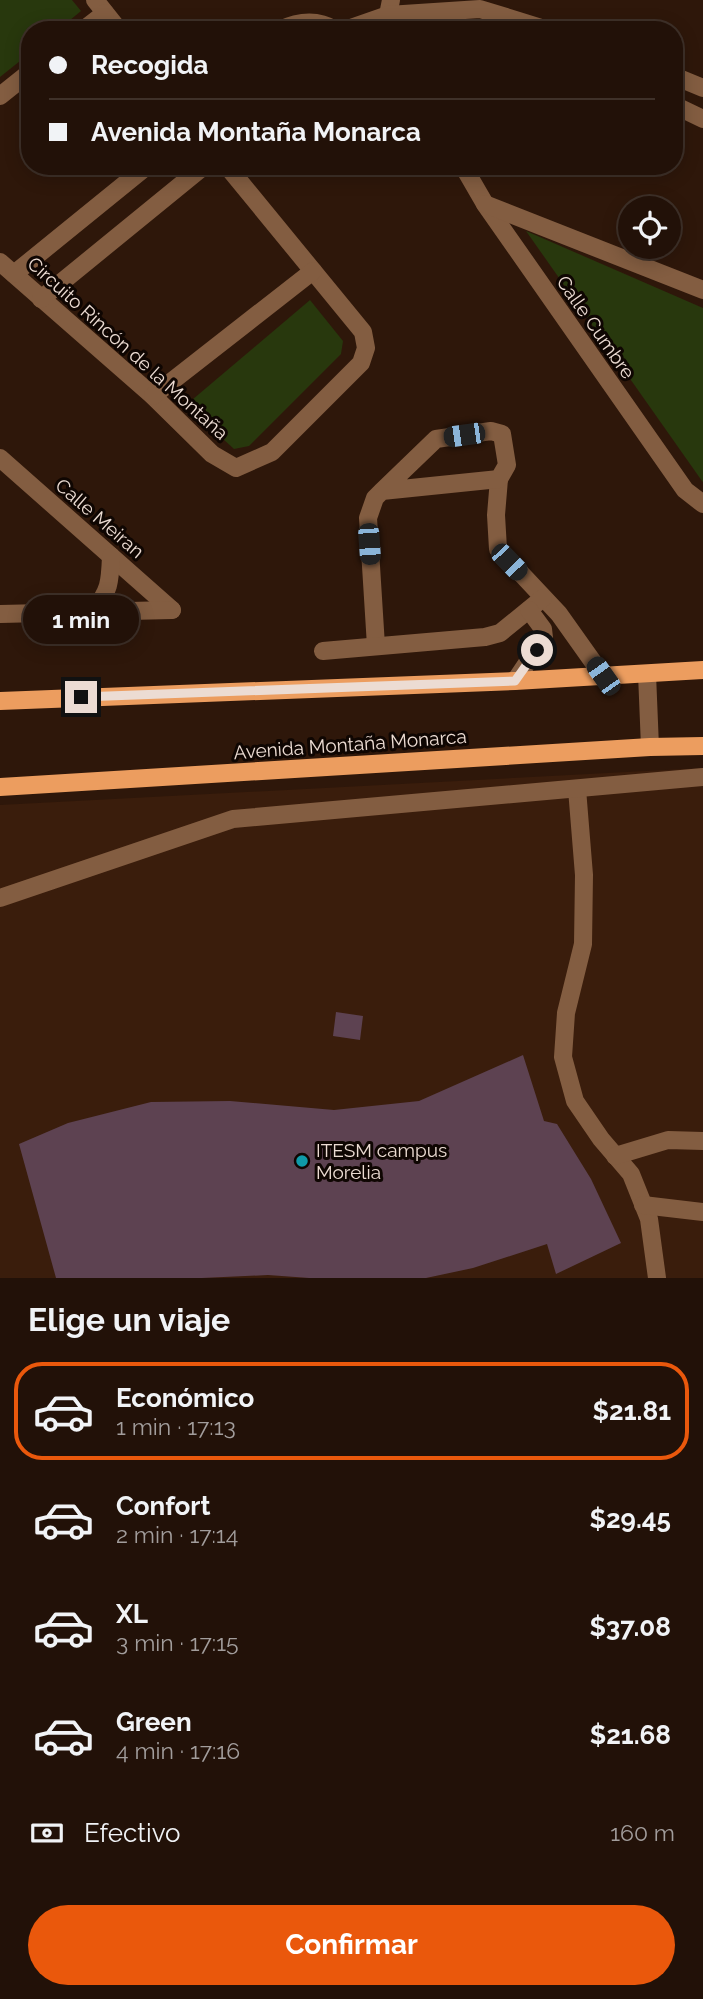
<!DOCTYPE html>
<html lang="es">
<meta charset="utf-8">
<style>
body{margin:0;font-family:Raleway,sans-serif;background:#2e1f16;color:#f1f3f6;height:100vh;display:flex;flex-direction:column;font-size:26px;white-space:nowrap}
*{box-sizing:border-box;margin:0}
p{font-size:23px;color:#a29d9c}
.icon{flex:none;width:38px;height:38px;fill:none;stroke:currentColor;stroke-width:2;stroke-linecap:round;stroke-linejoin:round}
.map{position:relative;height:1278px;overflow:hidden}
.drawer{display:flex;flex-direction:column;background:#221108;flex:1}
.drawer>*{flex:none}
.guide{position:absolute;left:21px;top:21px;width:662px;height:154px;border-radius:28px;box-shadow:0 4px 18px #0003,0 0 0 2px #3f3129;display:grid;align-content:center;height:154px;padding:0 28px;background:#221108}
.buttons{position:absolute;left:618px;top:196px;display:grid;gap:14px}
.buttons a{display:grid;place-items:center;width:63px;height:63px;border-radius:50%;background:#221108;box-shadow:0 4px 18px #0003,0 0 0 2px #3f3129;font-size:35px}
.end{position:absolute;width:32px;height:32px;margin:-16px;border:9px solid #ecdcd3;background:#111;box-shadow:0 0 0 4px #111}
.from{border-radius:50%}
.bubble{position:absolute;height:49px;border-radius:24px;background:#221108;box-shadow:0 4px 18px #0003,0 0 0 2px #3f3129;font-size:23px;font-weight:700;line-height:49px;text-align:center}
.car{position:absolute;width:21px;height:42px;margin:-21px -10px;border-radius:9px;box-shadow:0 0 5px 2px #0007;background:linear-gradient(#222 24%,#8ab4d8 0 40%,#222 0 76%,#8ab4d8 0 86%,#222 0)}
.guide b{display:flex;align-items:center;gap:24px;height:66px;font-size:26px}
.guide b+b{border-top:2px solid #3f3129}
.guide i{width:18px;height:18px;background:#f1f3f6}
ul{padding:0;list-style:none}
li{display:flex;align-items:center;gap:21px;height:98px;margin:0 14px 10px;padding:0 14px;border:4px solid transparent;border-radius:28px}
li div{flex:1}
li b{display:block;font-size:26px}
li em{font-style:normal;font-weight:700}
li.current{border-color:#ea580c}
li>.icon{width:63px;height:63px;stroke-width:1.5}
h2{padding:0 28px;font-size:32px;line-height:84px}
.pay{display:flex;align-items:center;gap:18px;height:77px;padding:0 28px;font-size:26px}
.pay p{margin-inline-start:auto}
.cta{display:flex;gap:14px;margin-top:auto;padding:14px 28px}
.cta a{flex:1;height:80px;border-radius:42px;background:#ea580c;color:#fff;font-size:28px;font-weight:700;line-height:80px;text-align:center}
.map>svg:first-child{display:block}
.built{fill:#3a1d0c}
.green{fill:#28380d}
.building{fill:#5d4251}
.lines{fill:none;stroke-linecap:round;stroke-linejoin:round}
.minor{stroke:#835d41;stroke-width:18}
.major{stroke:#ec9d5f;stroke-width:18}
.route{stroke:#ecdcd3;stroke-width:9}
.culture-dot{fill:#0f9aa8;stroke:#0f0602;stroke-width:2.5}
.labels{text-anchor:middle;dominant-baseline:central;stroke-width:6;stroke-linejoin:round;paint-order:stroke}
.street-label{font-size:19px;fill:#ecdcd3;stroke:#0f0602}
.poi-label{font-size:19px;fill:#ecdcd3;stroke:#0f0602;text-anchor:start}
</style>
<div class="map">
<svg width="703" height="1278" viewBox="0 0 703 1278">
<rect width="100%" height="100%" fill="#2e170a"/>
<path class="built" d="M703,768V1278H0V805Z"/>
<g class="green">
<path d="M0,0H72L81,11L58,30H30V53L0,77Z"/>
<path d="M526,231L703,308V482L702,481Z"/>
<path d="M310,300L343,341L341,354L249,446L234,449L186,405Z"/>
</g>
<g class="building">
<path d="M336,1012L363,1016L360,1040L333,1036Z"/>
<path d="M523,1055L544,1121L557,1124L591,1179L621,1243L556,1274L547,1244L473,1268L426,1278H309L268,1275L202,1278H56L19,1144L68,1123L151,1102L230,1101L334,1110L419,1101Z"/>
</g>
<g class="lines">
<g class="minor">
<path d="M95,0L119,30"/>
<path d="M391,0L388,15L392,30"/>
<path d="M83,30L105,13"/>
<path d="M280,30C299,21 317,19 335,30"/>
<path d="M345,30L388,15L480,9L548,30"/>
<path d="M674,76L703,88"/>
<path d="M0,96L30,72"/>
<path d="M674,105L703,119"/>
<path d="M463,166L485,204L685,490L703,504"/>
<path d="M485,204L703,290"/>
<path d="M0,262L153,396L212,454L236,468L272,452L361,363L366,348L363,332L227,166"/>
<path d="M14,274L147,166"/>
<path d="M41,299L204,166"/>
<path d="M153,396L313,271"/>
<path d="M0,458L172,610"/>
<path d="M499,479L496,515L498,549L559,614L603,676"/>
<path d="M93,611C110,591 110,581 111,556"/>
<path d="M0,614L172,610"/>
<path d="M376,646L368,518L375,498L382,491L436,439L491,431L502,434L507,465L499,479L382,491"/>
<path d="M323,651L485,637L500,633L543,598"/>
<path d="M647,674L650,747"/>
<path d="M515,681L544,638L543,629L529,610"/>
<path d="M577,789L584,875L583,944L566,1013L563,1057L575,1101L601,1139L631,1174L649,1219L657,1278"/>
<path d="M0,898L233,819L703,777"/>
<path d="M615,1156L668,1140L703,1141"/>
<path d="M643,1205L703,1212"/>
</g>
<g class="major">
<path d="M0,701L515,681L703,670"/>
<path d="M0,787L650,747L703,746"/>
</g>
</g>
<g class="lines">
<path class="route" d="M81,697L515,681L537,650"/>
</g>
<circle class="culture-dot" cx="302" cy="1161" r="7"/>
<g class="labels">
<g class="street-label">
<text transform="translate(596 327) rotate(55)">Calle Cumbre</text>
<text transform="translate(128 348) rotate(42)">Circuito Rincón de la Montaña</text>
<text transform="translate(100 518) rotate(41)">Calle Meiran</text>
<text transform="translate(350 744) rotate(-4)">Avenida Montaña Monarca</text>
</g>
<g class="poi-label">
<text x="316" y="1150">ITESM campus<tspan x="316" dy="22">Morelia</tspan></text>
</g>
</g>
</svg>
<div class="buttons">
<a><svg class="icon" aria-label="locate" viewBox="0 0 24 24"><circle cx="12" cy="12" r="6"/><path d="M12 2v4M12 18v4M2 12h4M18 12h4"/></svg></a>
</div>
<i class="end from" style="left:537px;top:650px"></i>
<i class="end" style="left:81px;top:697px"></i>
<div class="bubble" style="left:23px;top:595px;width:116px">1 min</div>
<i class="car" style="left:464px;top:435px;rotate:262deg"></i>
<i class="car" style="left:369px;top:544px;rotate:176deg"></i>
<i class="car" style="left:509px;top:562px;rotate:136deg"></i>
<i class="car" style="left:603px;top:676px;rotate:325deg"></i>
<div class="guide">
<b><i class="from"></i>Recogida</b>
<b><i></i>Avenida Montaña Monarca</b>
</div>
</div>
<section class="drawer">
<h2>Elige un viaje</h2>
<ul>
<li class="current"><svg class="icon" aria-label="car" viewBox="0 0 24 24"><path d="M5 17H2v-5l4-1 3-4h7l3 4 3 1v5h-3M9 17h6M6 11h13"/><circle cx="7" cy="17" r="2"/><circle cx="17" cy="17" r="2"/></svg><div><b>Económico</b><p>1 min · 17:13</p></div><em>$21.81</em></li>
<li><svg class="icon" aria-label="car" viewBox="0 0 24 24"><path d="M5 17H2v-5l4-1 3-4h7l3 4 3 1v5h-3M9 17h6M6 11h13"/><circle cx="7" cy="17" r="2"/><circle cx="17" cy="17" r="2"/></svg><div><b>Confort</b><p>2 min · 17:14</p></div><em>$29.45</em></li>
<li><svg class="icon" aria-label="car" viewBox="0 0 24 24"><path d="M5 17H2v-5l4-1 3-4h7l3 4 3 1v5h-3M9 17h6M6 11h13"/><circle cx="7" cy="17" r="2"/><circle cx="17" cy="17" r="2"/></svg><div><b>XL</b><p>3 min · 17:15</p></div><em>$37.08</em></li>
<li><svg class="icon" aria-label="car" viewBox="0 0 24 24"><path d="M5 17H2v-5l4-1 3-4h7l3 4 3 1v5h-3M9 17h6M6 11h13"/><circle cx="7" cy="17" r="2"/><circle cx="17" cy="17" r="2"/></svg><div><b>Green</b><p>4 min · 17:16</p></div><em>$21.68</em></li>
</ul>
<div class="pay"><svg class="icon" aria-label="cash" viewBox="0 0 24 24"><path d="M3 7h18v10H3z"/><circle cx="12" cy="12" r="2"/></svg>Efectivo<p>160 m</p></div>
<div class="cta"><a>Confirmar</a></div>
</section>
